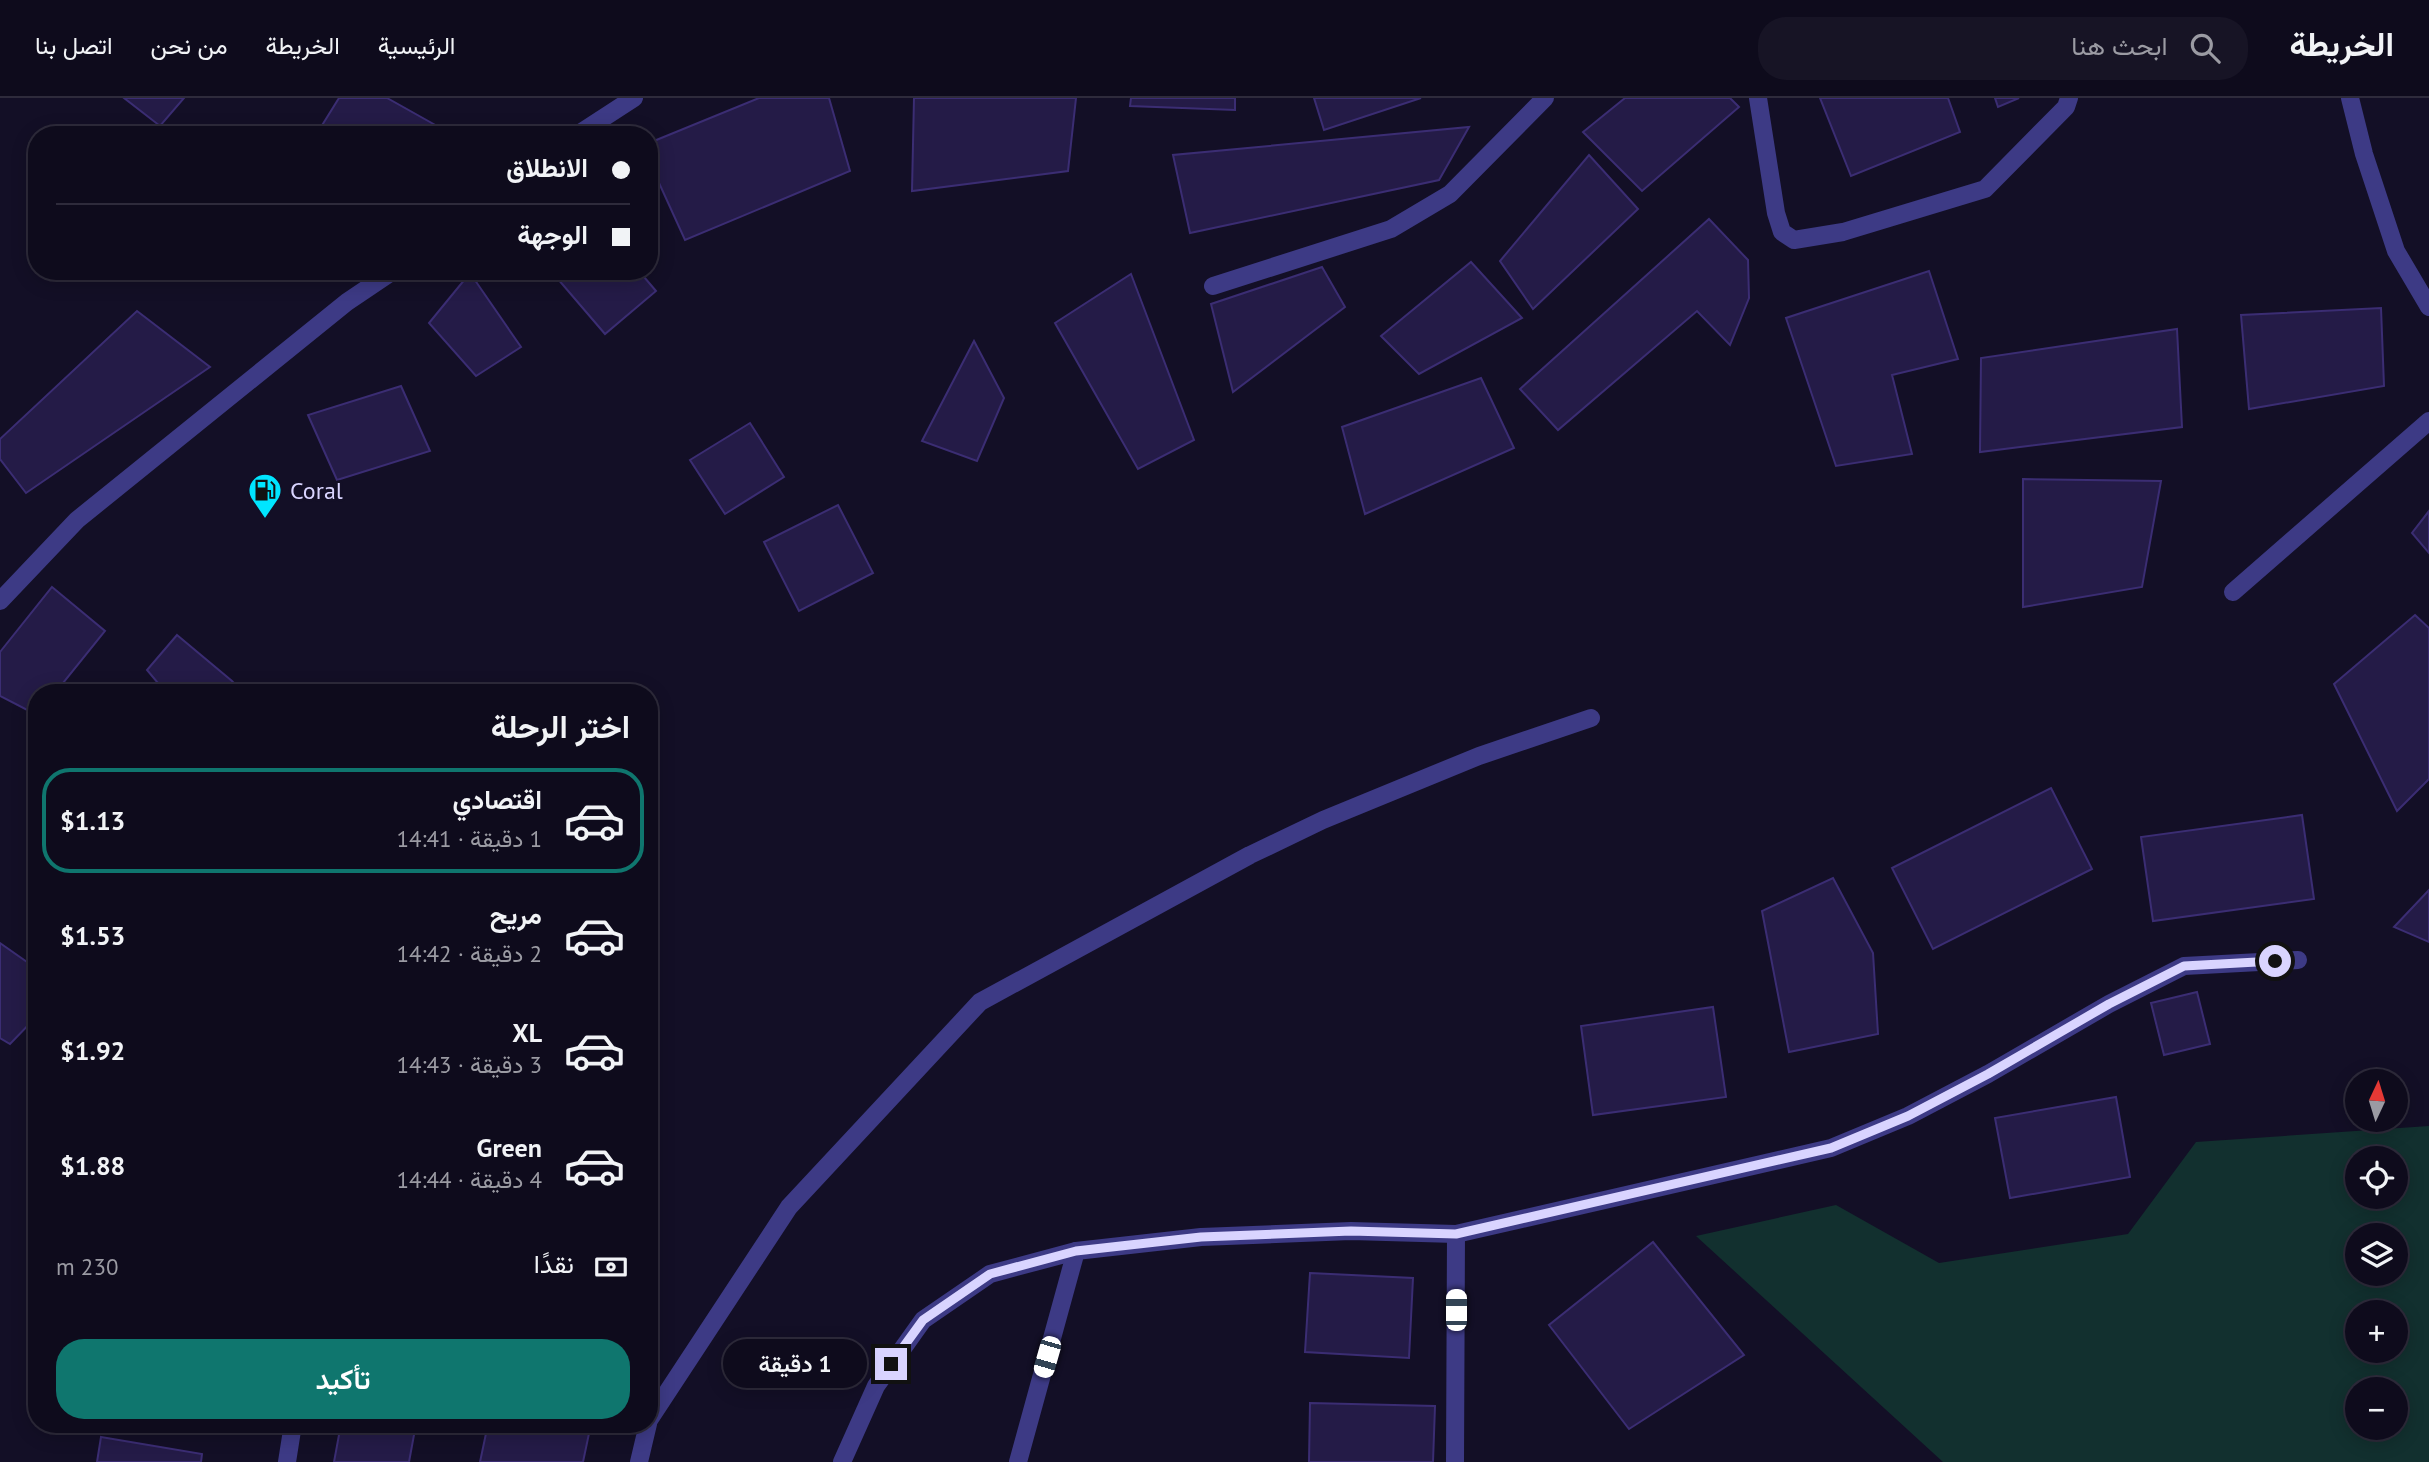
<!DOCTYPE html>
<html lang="ar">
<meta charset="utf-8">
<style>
body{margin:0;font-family:"PT Sans",Vazirmatn,sans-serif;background:#171425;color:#f1f3f6;direction:rtl;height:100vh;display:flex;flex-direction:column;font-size:26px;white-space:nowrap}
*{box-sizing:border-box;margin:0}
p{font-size:23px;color:#9b9ba3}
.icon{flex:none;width:38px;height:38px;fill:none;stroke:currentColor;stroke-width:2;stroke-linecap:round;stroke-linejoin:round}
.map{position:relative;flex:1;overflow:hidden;direction:ltr}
.panel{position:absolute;left:28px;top:586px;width:630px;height:749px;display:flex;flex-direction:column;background:#0e0b1c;border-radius:28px;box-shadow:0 4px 18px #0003,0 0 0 2px #2e2b3b;direction:rtl}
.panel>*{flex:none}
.guide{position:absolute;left:28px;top:28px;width:630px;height:154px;border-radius:28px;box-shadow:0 4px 18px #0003,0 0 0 2px #2e2b3b;direction:rtl;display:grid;align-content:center;height:154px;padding:0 28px;background:#0e0b1c}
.needle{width:46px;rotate:4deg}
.tools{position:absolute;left:2345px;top:971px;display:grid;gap:14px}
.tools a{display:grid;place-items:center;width:63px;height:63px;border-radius:50%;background:#0e0b1c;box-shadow:0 4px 18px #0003,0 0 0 2px #2e2b3b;font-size:35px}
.end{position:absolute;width:32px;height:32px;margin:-16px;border:9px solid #d9d4ff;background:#111;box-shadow:0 0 0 4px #111}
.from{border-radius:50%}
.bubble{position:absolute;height:49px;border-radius:24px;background:#0e0b1c;box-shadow:0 4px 18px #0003,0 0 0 2px #2e2b3b;font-size:23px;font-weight:600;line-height:49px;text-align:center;direction:rtl}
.car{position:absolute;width:21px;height:42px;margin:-21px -10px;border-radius:9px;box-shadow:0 0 5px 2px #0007;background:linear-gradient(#fff 24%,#345 0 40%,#fff 0 76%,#345 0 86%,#fff 0)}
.guide b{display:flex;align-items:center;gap:24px;height:66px;font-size:26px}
.guide b+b{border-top:2px solid #2e2b3b}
.guide i{width:18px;height:18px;background:#f1f3f6}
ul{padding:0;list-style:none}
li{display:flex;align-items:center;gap:21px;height:105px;margin:0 14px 10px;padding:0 14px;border:4px solid transparent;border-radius:28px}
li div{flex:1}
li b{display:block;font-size:26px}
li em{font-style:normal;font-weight:600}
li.current{border-color:#0f766e}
li>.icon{width:63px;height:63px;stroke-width:1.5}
h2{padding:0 28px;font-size:32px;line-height:84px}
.pay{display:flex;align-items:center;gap:18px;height:77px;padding:0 28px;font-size:26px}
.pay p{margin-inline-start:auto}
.cta{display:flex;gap:14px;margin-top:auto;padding:14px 28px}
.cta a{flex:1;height:80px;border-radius:28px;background:#0f766e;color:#fff;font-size:28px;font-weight:600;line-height:80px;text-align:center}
header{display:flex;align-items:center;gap:42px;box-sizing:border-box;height:98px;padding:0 35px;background:#0e0b1c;border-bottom:2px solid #2e2b3b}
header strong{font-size:33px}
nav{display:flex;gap:38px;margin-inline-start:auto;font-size:24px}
.search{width:490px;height:63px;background:#171425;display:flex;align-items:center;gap:18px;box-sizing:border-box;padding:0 24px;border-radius:28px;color:#9b9ba3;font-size:26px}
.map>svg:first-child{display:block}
.green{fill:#12302f;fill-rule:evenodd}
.building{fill:#241b47;stroke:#3b2d73;stroke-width:2}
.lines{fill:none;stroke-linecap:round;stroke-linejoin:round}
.minor{stroke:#3d3a85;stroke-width:18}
.route{stroke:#d9d4ff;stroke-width:9}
.labels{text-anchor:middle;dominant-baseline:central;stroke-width:5;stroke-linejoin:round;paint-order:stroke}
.poi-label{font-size:24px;fill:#d9d4ff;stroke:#130f26;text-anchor:start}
</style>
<header>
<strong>الخريطة</strong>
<div class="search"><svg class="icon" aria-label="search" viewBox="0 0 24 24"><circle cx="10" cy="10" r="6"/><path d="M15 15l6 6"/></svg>ابحث هنا</div>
<nav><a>الرئيسية</a><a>الخريطة</a><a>من نحن</a><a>اتصل بنا</a></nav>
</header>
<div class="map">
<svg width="2429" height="1364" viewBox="0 0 2429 1364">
<rect width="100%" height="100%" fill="#130f26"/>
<path class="green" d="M2429,1028V1364H1943L1696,1138L1836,1107L1939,1165L2128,1136L2196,1044ZM2357,1060H2396V1099H2357ZM2357,1138H2396V1176H2357ZM2357,1214H2396V1253H2357ZM2357,1292H2396V1330H2357Z"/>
<g class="building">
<path d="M124,0H184L160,28Z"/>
<path d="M339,0H387L437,28L430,37H316Z"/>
<path d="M759,0H829L850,73L685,142L649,63V45Z"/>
<path d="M914,0H1076L1068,73L912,93Z"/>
<path d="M1131,0H1235V12L1130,8Z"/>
<path d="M1314,0H1421L1324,32Z"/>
<path d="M1625,0H1730L1739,9L1642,93L1583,34Z"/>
<path d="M1820,0H1948L1960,34L1851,78Z"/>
<path d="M1995,0H2019L1998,9Z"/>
<path d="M1469,29L1439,82L1190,135L1173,57Z"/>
<path d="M1589,57L1638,111L1533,211L1500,163Z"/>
<path d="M1709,121L1748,162L1749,200L1730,247L1697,213L1558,332L1520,291Z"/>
<path d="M1471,164L1522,220L1419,276L1381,238Z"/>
<path d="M1322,169L1345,209L1233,294L1211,206Z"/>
<path d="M551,173H639L656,193L605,236Z"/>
<path d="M1929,173L1958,261L1892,277L1912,356L1836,368L1786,220Z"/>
<path d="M470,175L521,249L476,278L429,225Z"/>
<path d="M1131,176L1194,342L1138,371L1055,225Z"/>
<path d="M2381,210L2384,288L2249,311L2241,217Z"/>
<path d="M137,213L210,269L26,395L0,361V341Z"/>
<path d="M2177,231L2182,329L1980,354L1981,260Z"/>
<path d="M974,243L1004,300L977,363L922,343Z"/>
<path d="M1481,280L1514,350L1365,416L1342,329Z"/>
<path d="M401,288L430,353L337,382L308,317Z"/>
<path d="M750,325L784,379L725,416L690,362Z"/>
<path d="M2023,381L2161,383L2142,489L2023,509Z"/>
<path d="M838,407L873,475L799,513L764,444Z"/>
<path d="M2429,413V455L2412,435Z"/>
<path d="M52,489L105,533L55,595H37V617L0,598V554Z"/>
<path d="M2415,517L2429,530V681L2397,713L2334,586Z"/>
<path d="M177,537L232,583L243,595H160L163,591L147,572Z"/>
<path d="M2051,690L2092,771L1933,851L1892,770Z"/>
<path d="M2302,717L2314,801L2153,823L2141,739Z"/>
<path d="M1833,780L1873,855L1878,936L1789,954L1762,813Z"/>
<path d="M2429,792V844L2394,829Z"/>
<path d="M0,845L37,871V918L10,946L0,940Z"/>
<path d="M2197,894L2210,946L2164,957L2151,905Z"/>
<path d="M1713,909L1726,999L1593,1017L1581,928Z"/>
<path d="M2116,999L2130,1079L2010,1100L1995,1020Z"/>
<path d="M1653,1144L1744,1257L1629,1331L1549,1227Z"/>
<path d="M1310,1175L1413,1180L1409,1260L1305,1254Z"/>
<path d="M1310,1305L1435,1308L1433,1364H1309Z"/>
<path d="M341,1326H416L409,1364H334Z"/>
<path d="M488,1326H591L583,1364H480Z"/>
<path d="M101,1339L202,1356L201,1364H97Z"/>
</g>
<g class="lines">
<g class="minor">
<path d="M1758,0L1776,115L1782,134L1794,142L1843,134L1985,91L2066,9L2069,0"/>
<path d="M2350,0L2364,56L2396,153L2429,209"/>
<path d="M577,37L634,0"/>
<path d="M1213,188L1391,131L1450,96L1545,0"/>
<path d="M2233,494L2429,323"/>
<path d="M0,503L77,422L347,204L393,173"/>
<path d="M1456,1136L1831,1050L1908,1018L1988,976L2109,906L2184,868L2298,862"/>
<path d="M649,1322L789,1109L980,904L1250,757L1323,722L1479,658L1591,620"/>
<path d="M287,1364L293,1326"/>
<path d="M639,1364L648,1326"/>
<path d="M842,1364L876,1288L923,1222L990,1176L1076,1153L1201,1139L1351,1133L1456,1136L1455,1364"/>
<path d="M1018,1364L1076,1153"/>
</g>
</g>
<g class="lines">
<path class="route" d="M891,1266L923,1222L990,1176L1076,1153L1201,1139L1351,1133L1456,1136L1831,1050L1908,1018L1988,976L2109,906L2184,868L2275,863"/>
</g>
<defs>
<symbol id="fuel-pin" viewBox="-11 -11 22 30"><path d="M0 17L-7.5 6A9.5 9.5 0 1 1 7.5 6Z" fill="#00e5ff" stroke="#130f26"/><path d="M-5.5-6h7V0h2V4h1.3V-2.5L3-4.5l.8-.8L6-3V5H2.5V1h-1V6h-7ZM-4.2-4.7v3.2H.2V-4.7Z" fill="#111"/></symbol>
</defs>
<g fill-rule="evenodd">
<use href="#fuel-pin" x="246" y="373" width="38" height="52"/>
</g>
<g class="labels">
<g class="poi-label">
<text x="290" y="392">Coral</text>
</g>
</g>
</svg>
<div class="tools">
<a><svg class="needle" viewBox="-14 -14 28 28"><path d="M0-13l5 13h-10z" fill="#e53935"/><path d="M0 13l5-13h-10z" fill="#9b9ba3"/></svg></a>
<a><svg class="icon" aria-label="locate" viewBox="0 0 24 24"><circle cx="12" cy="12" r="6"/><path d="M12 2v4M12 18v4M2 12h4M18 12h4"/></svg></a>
<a><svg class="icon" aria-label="layers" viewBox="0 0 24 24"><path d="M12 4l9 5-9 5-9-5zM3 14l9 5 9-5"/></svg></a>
<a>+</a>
<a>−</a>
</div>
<i class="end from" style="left:2275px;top:863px"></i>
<i class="end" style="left:891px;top:1266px"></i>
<div class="bubble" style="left:723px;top:1241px;width:144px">1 دقيقة</div>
<i class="car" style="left:1456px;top:1212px;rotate:0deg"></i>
<i class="car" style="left:1047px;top:1259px;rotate:196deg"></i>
<div class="guide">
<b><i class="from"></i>الانطلاق</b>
<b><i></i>الوجهة</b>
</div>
<section class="panel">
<h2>اختر الرحلة</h2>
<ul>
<li class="current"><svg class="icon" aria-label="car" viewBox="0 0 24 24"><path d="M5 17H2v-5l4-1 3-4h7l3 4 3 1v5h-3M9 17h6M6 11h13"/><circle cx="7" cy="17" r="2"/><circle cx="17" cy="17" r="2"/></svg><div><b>اقتصادي</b><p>1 دقيقة · 14:41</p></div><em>$1.13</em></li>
<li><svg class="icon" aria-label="car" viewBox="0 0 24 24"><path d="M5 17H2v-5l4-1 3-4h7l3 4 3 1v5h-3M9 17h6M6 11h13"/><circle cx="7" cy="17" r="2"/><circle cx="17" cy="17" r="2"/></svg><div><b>مريح</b><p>2 دقيقة · 14:42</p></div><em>$1.53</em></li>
<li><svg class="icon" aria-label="car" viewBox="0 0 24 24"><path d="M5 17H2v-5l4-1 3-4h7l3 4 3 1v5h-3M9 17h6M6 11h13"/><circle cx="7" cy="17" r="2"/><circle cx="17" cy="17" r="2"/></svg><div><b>XL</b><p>3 دقيقة · 14:43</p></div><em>$1.92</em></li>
<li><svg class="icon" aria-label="car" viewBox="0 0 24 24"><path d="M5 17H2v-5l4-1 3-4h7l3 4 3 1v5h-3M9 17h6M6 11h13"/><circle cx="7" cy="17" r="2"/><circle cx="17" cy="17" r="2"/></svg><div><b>Green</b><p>4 دقيقة · 14:44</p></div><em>$1.88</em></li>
</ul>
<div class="pay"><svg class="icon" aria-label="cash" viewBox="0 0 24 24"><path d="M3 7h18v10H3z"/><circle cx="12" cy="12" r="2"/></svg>نقدًا<p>230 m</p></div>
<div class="cta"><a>تأكيد</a></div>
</section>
</div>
